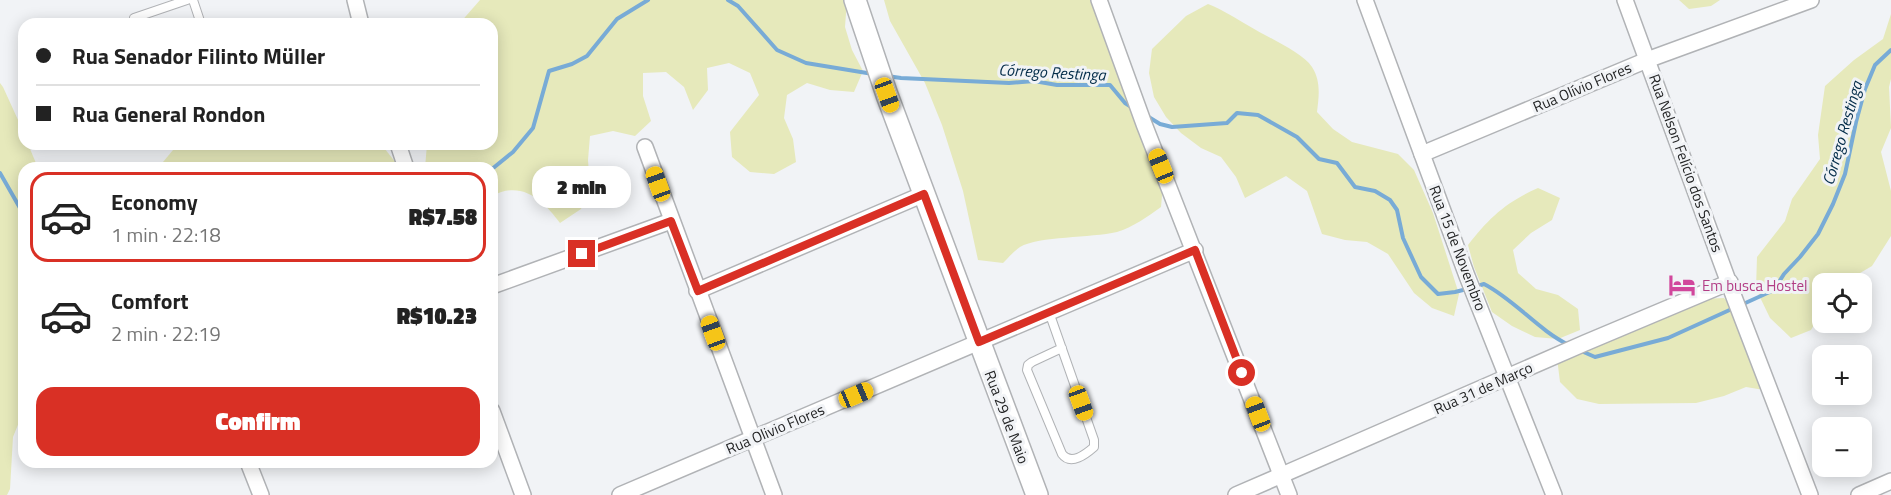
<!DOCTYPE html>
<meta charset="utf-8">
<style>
body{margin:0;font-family:"Titillium Web",sans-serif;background:#f6f6f6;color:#222;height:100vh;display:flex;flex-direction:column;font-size:22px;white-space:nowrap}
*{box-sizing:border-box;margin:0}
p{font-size:20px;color:#767676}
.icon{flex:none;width:33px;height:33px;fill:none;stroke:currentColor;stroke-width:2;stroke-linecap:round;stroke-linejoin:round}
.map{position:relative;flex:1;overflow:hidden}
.sheet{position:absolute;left:18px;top:162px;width:480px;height:306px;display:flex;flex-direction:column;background:#fff;border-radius:18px;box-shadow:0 3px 15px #0003}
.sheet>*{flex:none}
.top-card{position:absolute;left:18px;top:18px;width:480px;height:132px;border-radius:18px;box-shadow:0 3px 15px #0003;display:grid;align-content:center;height:132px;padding:0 18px;background:#fff}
.controls{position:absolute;left:1812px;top:273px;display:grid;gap:12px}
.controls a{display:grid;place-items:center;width:60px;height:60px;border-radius:12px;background:#fff;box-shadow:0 3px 15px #0003;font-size:30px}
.end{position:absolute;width:27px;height:27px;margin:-14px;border:8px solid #d93025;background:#fff;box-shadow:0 0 0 3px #fff}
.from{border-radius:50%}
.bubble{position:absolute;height:42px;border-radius:18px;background:#fff;box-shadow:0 3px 15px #0003;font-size:20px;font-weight:800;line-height:42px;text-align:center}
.car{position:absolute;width:18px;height:36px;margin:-18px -9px;border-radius:8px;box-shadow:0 0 4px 2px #0007;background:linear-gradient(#f5c518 24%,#345 0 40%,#f5c518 0 76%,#345 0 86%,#f5c518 0)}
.top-card b{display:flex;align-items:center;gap:21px;height:57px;font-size:22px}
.top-card b+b{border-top:2px solid #e0e0e0}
.top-card i{width:15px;height:15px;background:#222}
ul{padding:10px 0 0;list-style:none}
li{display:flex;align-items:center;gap:18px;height:90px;margin:0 12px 9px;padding:0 6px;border:3px solid transparent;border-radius:18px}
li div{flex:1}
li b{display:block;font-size:22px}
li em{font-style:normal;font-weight:800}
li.current{border-color:#d93025}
li>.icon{width:54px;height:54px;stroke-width:1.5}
.button{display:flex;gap:12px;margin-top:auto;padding:12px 18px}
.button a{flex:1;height:69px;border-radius:18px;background:#d93025;color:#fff;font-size:24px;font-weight:800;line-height:69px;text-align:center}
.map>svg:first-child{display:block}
.green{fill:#e6e9bb}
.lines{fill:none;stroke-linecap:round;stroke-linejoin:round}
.stream{stroke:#78abd6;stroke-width:4}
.service-casing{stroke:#b1b3b6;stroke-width:10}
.minor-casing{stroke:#b1b3b6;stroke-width:18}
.secondary-casing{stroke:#b1b3b6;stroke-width:24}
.service{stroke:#fff;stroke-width:8}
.minor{stroke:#fff;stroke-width:15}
.secondary{stroke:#fff;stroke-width:21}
.route{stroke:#d93025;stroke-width:8}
.labels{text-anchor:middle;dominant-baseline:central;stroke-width:6;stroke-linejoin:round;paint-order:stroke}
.street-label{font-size:15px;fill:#232425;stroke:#f1f3f6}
.hotel-label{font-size:15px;fill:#b23c85;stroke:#f1f3f6;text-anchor:start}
.water-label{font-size:16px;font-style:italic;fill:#032c49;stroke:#f1f3f6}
</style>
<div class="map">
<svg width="1891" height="495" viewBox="0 0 1891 495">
<rect width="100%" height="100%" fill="#f1f3f6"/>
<g class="green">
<path d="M480,0H847L845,27L852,50L863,71L854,92L830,90L807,83L787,95L784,118L793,139L796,162L774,174L750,172L732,157L730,132L759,95L750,73L729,63L707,68L708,90L693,110L684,87L666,72L643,73V96L651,121L635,136L613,131L590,136L588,160L590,187L581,209L560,223C543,200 522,180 492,196V168H425L427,144H492V24H459Z"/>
<path d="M884,0H1090L1108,43L1133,116L1154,160L1163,184L1161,207C1147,217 1133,227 1117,232C1091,238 1039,236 1020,247C1014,251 1008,258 1003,263L978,260L963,191L942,125L925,83L890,21Z"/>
<path d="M1679,0H1720L1711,6L1689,9Z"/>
<path d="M1208,4C1223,10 1235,18 1249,26C1265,36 1302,52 1312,67C1321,81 1319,96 1317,112L1333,129L1352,142L1398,154L1414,170L1433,213L1459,294L1454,316L1432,308L1414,293L1388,254L1367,242L1345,240L1322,234L1307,191L1286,176L1245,198L1236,177L1221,157L1201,148L1181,133L1166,117L1154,97L1149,73L1152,49L1186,16Z"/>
<path d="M1891,14V79L1889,87L1891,128L1881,152L1891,191V236L1872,266L1843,283L1822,284V311L1811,330L1791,338L1770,318L1756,289L1757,257L1785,221L1792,199L1820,159L1818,135L1825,86L1854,60L1883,39Z"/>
<path d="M0,83L3,87L24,133V144H28L38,168H24V410L13,437L10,489L7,495H0Z"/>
<path d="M178,144H381L400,168H158Z"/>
<path d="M1538,188L1560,198L1552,220L1531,233L1513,250L1518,273L1536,289L1558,295L1578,309L1580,330L1558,339L1535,337L1512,326L1492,312L1474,267L1468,245C1489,218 1506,202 1538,188Z"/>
<path d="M1724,298L1739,316L1764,390L1746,387L1724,396L1696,403L1599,404L1577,399L1560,382L1557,358L1701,299Z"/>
</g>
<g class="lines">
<g class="stream">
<path d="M728,0L738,6L777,50L806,63L873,74"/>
<path d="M887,76L901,78L1009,83L1034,81L1057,85H1110L1125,103L1133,108"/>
<path d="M1147,116L1160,124L1172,127L1227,123L1237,113L1258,115L1297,137L1319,159L1337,163L1355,187L1375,191L1390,200L1397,210L1403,238L1421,277L1438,294L1455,292L1467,289"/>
<path d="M492,169L513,152L533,128L549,71L572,64L587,56L617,19L648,0"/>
<path d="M0,173L24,215"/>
<path d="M1474,287L1484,284C1515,300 1538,330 1569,345"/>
<path d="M1741,305L1774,290L1784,274L1800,257L1818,234L1833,204L1845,174L1856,122L1865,89L1875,65L1891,50"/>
<path d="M1579,350L1595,357L1668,338L1734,308"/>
</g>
<defs>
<g id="service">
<path d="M193,0L201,24"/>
<path d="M134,18L187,0"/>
<path d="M1049,312L1094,440V447C1086,454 1071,466 1062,454L1027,370L1028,365L1032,362L1062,348"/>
</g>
<g id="minor">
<path d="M355,0L361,24"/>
<path d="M1099,0L1144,124L1289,495"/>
<path d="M1365,0L1467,276L1554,495"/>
<path d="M1625,0L1734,297L1810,495"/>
<path d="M398,144L406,168"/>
<path d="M645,147L774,495"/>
<path d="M1422,154L1647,60L1811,0"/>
<path d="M492,286L671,221"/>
<path d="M697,291L924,194"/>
<path d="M492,411L523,495"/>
<path d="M248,462L261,495"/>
<path d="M620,495L1195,250"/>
<path d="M1236,495L1585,343L1730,282"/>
<path d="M1859,495L1891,481"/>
</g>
<path id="secondary" d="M855,0L887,95L1037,495"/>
</defs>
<use href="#service" class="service-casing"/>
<use href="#minor" class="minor-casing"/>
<use href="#secondary" class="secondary-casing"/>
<use href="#service" class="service"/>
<use href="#minor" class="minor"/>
<use href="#secondary" class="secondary"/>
</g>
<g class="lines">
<path class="route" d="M582,254L671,221L698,291L924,194L979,342L1195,250L1242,373"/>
</g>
<defs>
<symbol id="hotel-bare" viewBox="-9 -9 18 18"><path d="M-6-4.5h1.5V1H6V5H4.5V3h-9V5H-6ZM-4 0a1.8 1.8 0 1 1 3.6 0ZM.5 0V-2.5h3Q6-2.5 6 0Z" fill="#d1479c" stroke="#f1f3f6" stroke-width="2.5" paint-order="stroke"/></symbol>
</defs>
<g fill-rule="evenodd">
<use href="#hotel-bare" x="1663" y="266" width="38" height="38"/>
</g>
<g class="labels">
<g class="street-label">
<text transform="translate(1582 87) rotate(-23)">Rua Olívio Flores</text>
<text transform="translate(1686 163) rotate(70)">Rua Nelson Felício dos Santos</text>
<text transform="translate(1458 248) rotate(69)">Rua 15 de Novembro</text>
<text transform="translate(1483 388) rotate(-24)">Rua 31 de Março</text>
<text transform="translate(1007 417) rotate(69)">Rua 29 de Maio</text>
<text transform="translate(775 429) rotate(-23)">Rua Olivio Flores</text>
</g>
<g class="hotel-label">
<text x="1702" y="285">Em busca Hostel</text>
</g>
<g class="water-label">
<text transform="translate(1052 72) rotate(3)">Córrego Restinga</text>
<text transform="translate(1842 133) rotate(-74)">Córrego Restinga</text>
</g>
</g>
</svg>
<div class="controls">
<a><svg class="icon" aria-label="locate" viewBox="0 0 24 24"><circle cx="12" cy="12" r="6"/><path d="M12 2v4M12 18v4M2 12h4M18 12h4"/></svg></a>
<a>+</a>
<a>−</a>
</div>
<i class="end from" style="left:1242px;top:373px"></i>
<i class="end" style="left:582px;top:254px"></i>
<div class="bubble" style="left:532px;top:166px;width:99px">2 min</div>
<i class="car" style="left:887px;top:95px;rotate:160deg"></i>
<i class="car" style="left:1161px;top:166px;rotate:338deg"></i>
<i class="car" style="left:658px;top:184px;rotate:340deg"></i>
<i class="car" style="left:713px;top:333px;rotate:340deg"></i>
<i class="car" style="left:856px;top:395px;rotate:67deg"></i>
<i class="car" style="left:1081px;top:403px;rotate:160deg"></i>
<i class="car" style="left:1258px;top:414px;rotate:339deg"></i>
<div class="top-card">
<b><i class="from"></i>Rua Senador Filinto Müller</b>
<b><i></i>Rua General Rondon</b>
</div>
<section class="sheet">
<ul>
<li class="current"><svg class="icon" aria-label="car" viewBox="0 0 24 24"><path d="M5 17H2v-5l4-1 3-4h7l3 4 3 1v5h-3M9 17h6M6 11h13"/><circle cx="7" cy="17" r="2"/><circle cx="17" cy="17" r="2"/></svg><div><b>Economy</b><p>1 min · 22:18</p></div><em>R$7.58</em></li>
<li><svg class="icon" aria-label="car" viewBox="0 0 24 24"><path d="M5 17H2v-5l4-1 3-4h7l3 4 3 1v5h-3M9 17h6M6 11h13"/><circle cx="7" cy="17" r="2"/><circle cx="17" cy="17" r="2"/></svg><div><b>Comfort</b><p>2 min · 22:19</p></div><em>R$10.23</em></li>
</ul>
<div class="button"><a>Confirm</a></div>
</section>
</div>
